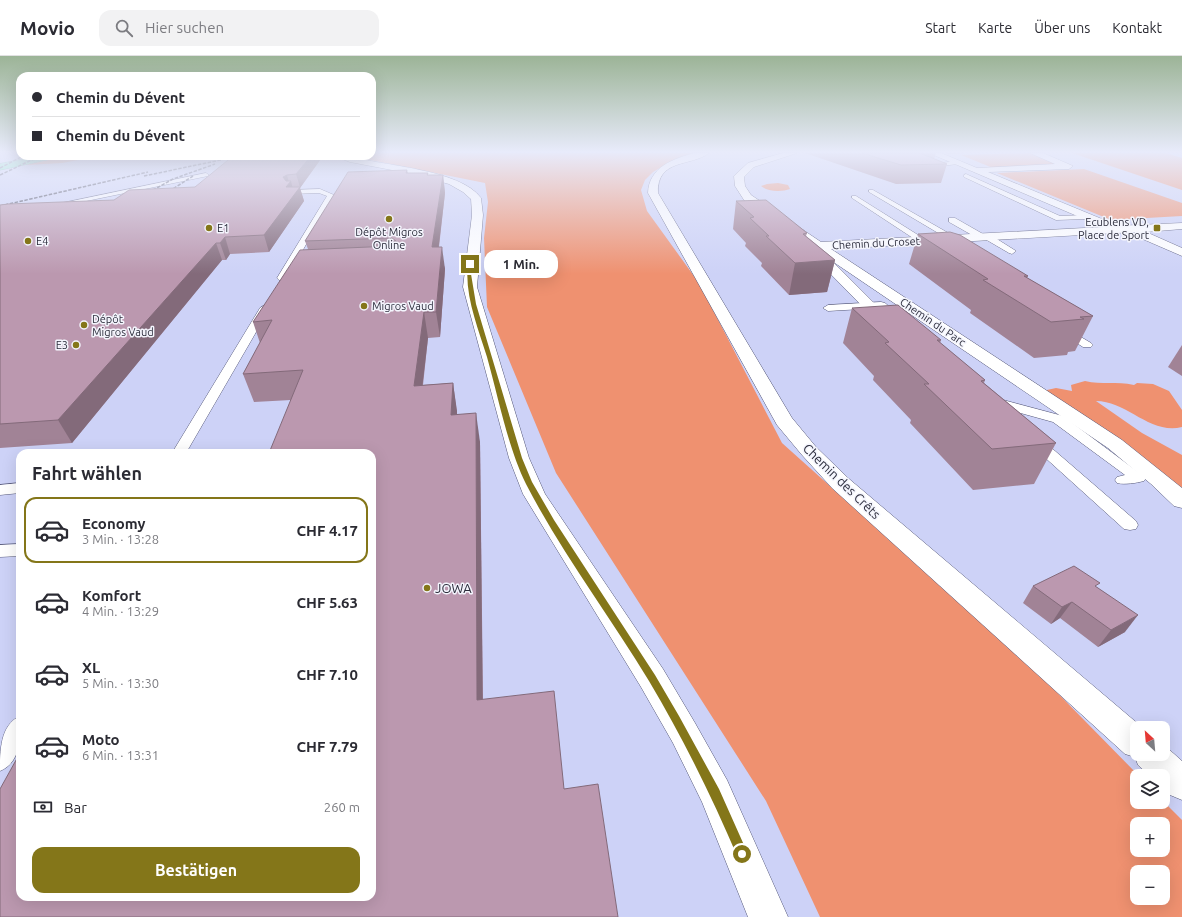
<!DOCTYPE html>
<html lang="de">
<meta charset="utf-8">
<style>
body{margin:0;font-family:Ubuntu,sans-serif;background:#f2f2f3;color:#2b2b33;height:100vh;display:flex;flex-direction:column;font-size:15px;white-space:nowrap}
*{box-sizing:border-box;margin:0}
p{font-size:13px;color:#7c7c81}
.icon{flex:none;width:22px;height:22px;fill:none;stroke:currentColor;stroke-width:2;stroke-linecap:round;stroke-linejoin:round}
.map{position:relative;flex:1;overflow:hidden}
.side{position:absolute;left:16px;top:393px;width:360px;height:452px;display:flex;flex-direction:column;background:#fff;border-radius:12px;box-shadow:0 4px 16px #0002}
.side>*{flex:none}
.guide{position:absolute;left:16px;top:16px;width:360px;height:88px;border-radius:12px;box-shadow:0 4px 16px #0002;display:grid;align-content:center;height:88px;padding:0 16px;background:#fff}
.needle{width:26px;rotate:334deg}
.controls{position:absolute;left:1130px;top:665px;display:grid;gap:8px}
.controls a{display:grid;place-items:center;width:40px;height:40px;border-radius:8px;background:#fff;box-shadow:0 4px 16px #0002;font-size:20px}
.end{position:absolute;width:18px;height:18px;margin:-9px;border:5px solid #847619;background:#fff;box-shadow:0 0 0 2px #fff}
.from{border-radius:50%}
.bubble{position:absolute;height:28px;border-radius:12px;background:#fff;box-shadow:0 4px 16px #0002;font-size:13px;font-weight:700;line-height:28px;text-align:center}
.guide b{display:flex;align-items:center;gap:14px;height:38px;font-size:15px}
.guide b+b{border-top:1px solid #e1e1e2}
.guide i{width:10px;height:10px;background:#2b2b33}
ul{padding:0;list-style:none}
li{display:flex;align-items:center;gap:12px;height:66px;margin:0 8px 6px;padding:0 8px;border:2px solid transparent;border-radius:12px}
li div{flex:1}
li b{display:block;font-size:15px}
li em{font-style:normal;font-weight:700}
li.selected{border-color:#847619}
li>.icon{width:36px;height:36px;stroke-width:1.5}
h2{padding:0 16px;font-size:18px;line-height:48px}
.pay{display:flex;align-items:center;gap:10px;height:44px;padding:0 16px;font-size:15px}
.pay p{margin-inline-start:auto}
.button{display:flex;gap:8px;margin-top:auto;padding:8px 16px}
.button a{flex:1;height:46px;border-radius:12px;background:#847619;color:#fff;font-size:16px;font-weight:700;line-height:46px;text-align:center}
header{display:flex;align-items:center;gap:24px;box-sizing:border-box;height:56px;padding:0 20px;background:#fff;border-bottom:1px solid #e1e1e2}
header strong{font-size:19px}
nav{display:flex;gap:22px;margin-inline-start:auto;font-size:14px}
.search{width:280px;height:36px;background:#f2f2f3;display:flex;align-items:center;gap:10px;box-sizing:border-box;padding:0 14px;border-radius:12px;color:#7c7c81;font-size:15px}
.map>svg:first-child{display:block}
.green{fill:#ef9170;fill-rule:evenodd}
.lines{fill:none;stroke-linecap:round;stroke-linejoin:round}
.lane-casing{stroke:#545778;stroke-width:1}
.street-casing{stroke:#545778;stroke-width:1}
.secondary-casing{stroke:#545778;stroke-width:1}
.highway-casing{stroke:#4daa84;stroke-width:1}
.lane{fill:#fff;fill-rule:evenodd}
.street{fill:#fff;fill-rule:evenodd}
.secondary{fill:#fff;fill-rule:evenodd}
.highway{fill:#5fedaa;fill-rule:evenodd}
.rail{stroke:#414254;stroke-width:1.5;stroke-dasharray:3.5 1.5;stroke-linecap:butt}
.wall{fill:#a18396}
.shaded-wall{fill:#836a7a}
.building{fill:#bb98af;stroke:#836a7a}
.route{fill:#847619}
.poi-dot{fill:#847619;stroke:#f4f5fd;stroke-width:1.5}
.labels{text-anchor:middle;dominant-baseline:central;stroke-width:3;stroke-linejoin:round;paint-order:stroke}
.far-poi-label{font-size:11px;fill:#2c2d3c;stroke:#f4f5fd;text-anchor:start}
.far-street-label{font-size:11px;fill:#2c2d3c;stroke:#f4f5fd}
.street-label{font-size:13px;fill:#2c2d3c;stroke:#f4f5fd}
.poi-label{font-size:13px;fill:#2c2d3c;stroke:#f4f5fd;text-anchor:start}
</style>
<header>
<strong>Movio</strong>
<div class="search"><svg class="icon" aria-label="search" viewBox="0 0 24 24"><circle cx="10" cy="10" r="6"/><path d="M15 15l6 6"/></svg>Hier suchen</div>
<nav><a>Start</a><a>Karte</a><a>Über uns</a><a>Kontakt</a></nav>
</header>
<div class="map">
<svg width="1182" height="861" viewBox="0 0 1182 861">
<rect width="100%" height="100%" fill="#cdd2f7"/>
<g class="green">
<path d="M372,97H695L665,109L653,116L645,124L641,134L647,155L699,227L782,387L1033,612L1139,720H1137V746L1163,745L1182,764V861H820L766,745L556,417L487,251L484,182L488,146L485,127L351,100H372ZM1137,768H1163V794H1137ZM1137,816H1163V842H1137Z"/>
<path d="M1031,97L1062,108L993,112L961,99Z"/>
<path d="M1072,97H1166L1182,102V134Z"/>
<path d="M67,100H100L62,107L25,109Z"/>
<path d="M1084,113L1182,147V160L1111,164L997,117Z"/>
<path d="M778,127L788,129L790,133C782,136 768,136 761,130L767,128Z"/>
<path d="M1085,325C1102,329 1116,325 1134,329L1137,327L1153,328L1169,335L1182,354V371C1150,379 1127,345 1096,345L1142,377L1182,399V448L1038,336L1056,332L1072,335L1071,329Z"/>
</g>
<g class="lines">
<defs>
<g id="lane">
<path d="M956,105L959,107L958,108L932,111L929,109Z"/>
<path d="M206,117L209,119L208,120L57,151L53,149Z"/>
<path d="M966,118L1060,160L1085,159L1089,161L1085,163L1056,164L964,121V119Z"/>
<path d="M320,133L334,139L287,222L285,224H279L277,222L327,140L319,137L291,138L288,136L291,134Z"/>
<path d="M869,134H873L957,182L950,184L869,136Z"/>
<path d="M852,140H856L926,184L919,186L852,142Z"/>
<path d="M949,162H955L983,178H989L1016,195L1012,198L1009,197L985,183H979L949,166Z"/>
<path d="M881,246L885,247L901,261L902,263L901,265H893L879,252L828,255L823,252L828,249Z"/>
<path d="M265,249L270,252L186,397H172L260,252Z"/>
<path d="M1064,271L1091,287L1093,289L1091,291H1083L1060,276L1059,274L1060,272Z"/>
<path d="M992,341L1063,360L1146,422L1144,425C1136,427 1125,429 1117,427L1115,424L1117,421L1125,419L1053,366L988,348L986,345L988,342Z"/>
<path d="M1035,381L1040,382L1136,465L1138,469L1136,473L1130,474L1124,473L1030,388L1028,385L1030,382Z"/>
<path d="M20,427V437L0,439V429Z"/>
<path d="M20,488V500L0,501V489Z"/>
<path d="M20,660C20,680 22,706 0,715C0,695 0,669 20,660Z"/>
</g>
<g id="street">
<path d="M694,97H709C691,111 657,102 658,137L792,362L816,391L848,422L1143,672H1137V698H1163V688L1182,705V744L1170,739L1163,732V720H1150L1138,709L1135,701L1125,698L832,432L802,399L777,369L648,137C649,111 673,103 694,97Z"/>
<path d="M783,97H797L754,111L744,121L745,130L751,139L821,186L1103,171L929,97H941L977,112L1055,108L1030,97H1043L1073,110L1069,113L988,116L1114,168L1115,170L1182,167V173L1146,176L1182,192V200L1138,181L1135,176L831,193L1122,384L1182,432V452L1174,450L1151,428L1108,392L832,205L877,250L875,253H865L809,196L807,193L810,190L744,144L735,130L734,120L748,107Z"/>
<path d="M335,100H348C383,110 460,113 481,142L476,145L472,144L463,136L449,128L413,118L350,106Z"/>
</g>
<path id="secondary" d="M476,139L481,142L483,159L477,231L529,402L545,438L663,613L695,667L727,724L788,861H748L702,746L673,687L641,631L523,438L509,402L463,231L472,159L471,142Z"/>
<path id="highway" d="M39,100H55L51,103L0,114V108Z"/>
</defs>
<use href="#lane" class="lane-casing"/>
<use href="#street" class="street-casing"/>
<use href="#secondary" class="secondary-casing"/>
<use href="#highway" class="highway-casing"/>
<use href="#lane" class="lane"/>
<use href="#street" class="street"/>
<use href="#secondary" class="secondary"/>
<use href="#highway" class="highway"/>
<g class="rail">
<path d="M0,112L23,100"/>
<path d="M0,119L40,100"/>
<path d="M144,120L230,102"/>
<path d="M165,138L193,120"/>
<path d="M144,139L173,123L215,108"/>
<path d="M0,150L148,116"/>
</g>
</g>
<g class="wall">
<path d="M805,97H936L934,103L947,108L941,127L896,128Z"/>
<path d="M946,97H966L948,98Z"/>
<path d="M323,100L300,132L304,145L269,196L230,198L226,204H222L72,387L0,392V149L114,144L195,131Z"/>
<path d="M407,114L408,117H428V119H443L445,137L439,191L445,213L440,281L428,282L423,329L453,327L457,358L480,386L483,644L372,841L291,344L254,346L243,318L260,287L253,266L308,193L305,185Z"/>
<path d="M736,145L807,177L806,180L835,204L827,236L789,239L761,210L762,207L745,190L746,187L733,173Z"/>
<path d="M918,178L1028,220L1027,222L1093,260L1075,295L1068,296L1067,299L1034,302L970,257L971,254L909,208Z"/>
<path d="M852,252L941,284L940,287L985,324L984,327L1056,387L1034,428L973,434L910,367L911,364L873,324L874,320L843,287Z"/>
<path d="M1182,289V320L1168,311Z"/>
<path d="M1033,530L1097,531L1125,576L1098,591L1060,562L1051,568L1023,547Z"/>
</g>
<g class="shaded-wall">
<path d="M311,100H323L300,132L304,145L269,196L264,179L283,121L287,119L289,127L291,125L294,138L300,131L296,118Z"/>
<path d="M443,119L445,137L436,213L432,191Z"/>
<path d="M225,181L230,198L226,204L220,187Z"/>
<path d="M216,187L222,204L72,387L58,364Z"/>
<path d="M442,191L445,213L440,281L436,256Z"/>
<path d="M835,204L827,236L789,239L795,207Z"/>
<path d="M424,256L428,282L419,358L414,330Z"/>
<path d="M453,327L457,355L456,388L451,359Z"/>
<path d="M476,357L480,386L483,676L477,644Z"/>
<path d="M1072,546L1060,562L1051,568L1062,551Z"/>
<path d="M1138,559L1125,576L1098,591L1111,574Z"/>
</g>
<g class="building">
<path d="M862,97H920L947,108L901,109Z"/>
<path d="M233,100H311L296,118L287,119L283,121L286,125H291L286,131H300L264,179L225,181L220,187H216L58,364L0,368V149L8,148L114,144L129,134L195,131Z"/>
<path d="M407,114L406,117H428L427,119H443L432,191H442L436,256H424L414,330L453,327L451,359L476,357L477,644L554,635L564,733L598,728L618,861H0V733L20,697V841H372V397H269L303,314L243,318L272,264L253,266L300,194L392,190L397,186L392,182L305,185L348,116Z"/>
<path d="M766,144L807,177L803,178L835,204L795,207L766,180H769L750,162L754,161L736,145Z"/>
<path d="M950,176L960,179L1028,220H1024L1093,260L1080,261L1084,263L1051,266L983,224L988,223L918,178Z"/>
<path d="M898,249L941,284H937L985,324L981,325L1056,387L992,393L924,328H929L885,287L889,286L852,252Z"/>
<path d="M1074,510L1100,527L1095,530L1138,559L1111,574L1072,546L1062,551L1033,530Z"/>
</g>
<linearGradient id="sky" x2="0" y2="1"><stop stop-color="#9cb497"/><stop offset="0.44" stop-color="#e8ebfb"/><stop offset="1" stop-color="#e8ebfb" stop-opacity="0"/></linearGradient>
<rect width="1182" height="218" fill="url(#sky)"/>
<path class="route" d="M471,207V218L476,248L522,402L532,426L554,464L655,619L679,660L719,733L748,798L746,802L742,804L738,802C712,741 683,682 649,625C609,559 561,496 526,428C508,392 498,340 487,301C478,272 464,238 468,208Z"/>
<g class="poi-dot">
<circle cx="389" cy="163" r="4"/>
<circle cx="209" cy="172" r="4"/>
<rect x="1153" y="168" width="8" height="8" rx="2"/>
<circle cx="28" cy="185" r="4"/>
<circle cx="364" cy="250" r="4"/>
<circle cx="84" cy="269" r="4"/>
<circle cx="76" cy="289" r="4"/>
<circle cx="427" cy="532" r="4"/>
</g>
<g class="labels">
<g class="far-poi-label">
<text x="1149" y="166" text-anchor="end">Ecublens VD,<tspan x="1149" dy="13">Place de Sport</tspan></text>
<text x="217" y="172">E1</text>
<text x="389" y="176" text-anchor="middle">Dépôt Migros<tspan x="389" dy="13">Online</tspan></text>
<text x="36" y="185">E4</text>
<text x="372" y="250">Migros Vaud</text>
<text x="92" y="263">Dépôt<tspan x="92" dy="13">Migros Vaud</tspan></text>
<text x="68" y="289" text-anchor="end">E3</text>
</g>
<g class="far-street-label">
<text transform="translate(876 187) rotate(-3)">Chemin du Croset</text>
<text transform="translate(933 266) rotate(34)">Chemin du Parc</text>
</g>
<g class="street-label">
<text transform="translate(842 425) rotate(44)">Chemin des Crêts</text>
</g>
<g class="poi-label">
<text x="435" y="532">JOWA</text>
</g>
</g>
</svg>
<div class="controls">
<a><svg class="needle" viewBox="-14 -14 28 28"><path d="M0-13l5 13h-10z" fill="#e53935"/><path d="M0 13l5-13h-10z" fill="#7c7c81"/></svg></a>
<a><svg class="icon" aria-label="layers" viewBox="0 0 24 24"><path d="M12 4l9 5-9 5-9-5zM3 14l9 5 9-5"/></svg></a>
<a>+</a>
<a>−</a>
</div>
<i class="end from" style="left:742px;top:798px"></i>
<i class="end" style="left:470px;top:208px"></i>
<div class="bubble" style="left:484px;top:194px;width:74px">1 Min.</div>
<div class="guide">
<b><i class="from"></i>Chemin du Dévent</b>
<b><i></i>Chemin du Dévent</b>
</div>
<section class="side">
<h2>Fahrt wählen</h2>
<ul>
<li class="selected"><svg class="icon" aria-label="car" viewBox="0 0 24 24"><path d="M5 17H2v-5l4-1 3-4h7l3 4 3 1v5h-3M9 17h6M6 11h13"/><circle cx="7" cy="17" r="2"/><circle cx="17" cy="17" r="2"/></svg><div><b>Economy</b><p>3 Min. · 13:28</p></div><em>CHF 4.17</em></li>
<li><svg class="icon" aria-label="car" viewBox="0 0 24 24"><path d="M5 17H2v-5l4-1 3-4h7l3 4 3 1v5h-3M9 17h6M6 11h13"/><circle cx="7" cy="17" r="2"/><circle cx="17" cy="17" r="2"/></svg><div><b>Komfort</b><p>4 Min. · 13:29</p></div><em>CHF 5.63</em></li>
<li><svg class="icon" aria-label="car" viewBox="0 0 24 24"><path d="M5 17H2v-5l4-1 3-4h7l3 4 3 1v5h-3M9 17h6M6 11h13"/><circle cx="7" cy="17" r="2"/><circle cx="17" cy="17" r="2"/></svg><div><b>XL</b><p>5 Min. · 13:30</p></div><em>CHF 7.10</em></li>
<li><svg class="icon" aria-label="car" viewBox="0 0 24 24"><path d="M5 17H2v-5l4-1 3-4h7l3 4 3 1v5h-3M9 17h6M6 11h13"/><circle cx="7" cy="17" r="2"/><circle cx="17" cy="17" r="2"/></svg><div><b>Moto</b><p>6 Min. · 13:31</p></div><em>CHF 7.79</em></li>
</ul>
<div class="pay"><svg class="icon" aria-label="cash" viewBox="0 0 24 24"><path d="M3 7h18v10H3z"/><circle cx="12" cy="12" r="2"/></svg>Bar<p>260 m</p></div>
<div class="button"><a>Bestätigen</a></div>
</section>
</div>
